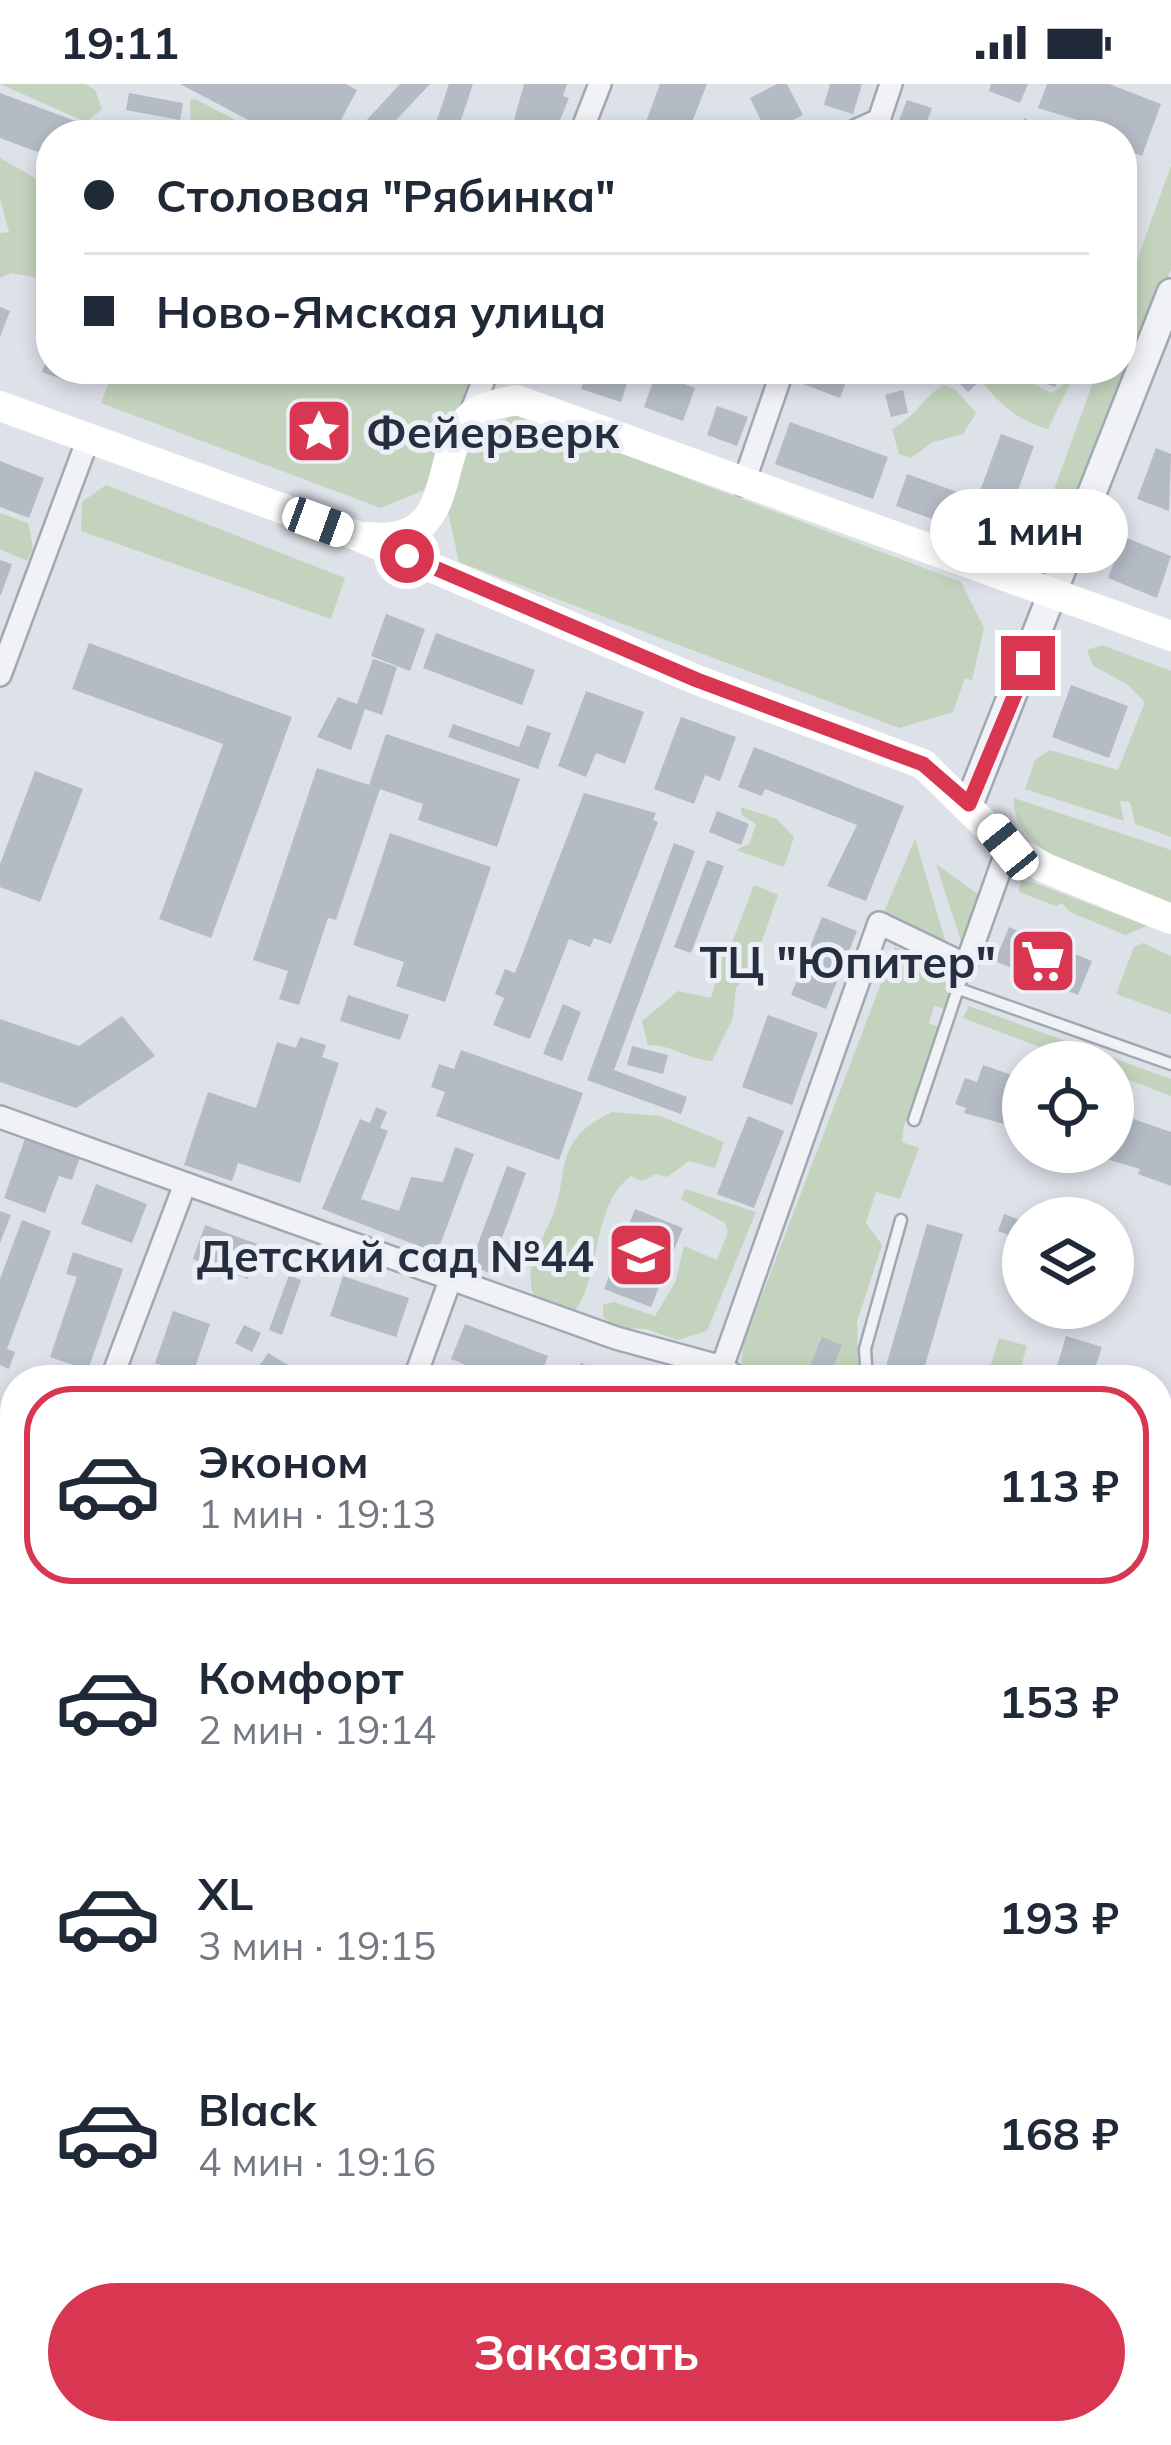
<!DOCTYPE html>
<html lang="ru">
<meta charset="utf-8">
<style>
body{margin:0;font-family:Mulish,sans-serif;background:#f2f2f3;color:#1f2937;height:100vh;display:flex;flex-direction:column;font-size:45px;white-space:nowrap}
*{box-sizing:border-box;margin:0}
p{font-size:39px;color:#747a83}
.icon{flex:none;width:66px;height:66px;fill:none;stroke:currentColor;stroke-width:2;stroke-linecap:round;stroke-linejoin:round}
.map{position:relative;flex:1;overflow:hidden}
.panel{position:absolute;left:0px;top:1281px;width:1173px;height:1080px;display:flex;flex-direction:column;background:#fff;border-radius:48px 48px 0 0;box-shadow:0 6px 18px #0003}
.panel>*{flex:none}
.top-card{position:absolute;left:36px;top:36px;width:1101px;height:264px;border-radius:48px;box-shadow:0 6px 18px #0003;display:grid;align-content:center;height:264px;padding:0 48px;background:#fff}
.fabs{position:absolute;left:1002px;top:957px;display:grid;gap:24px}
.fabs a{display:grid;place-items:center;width:132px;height:132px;border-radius:50%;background:#fff;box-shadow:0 6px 18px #0003;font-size:60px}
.end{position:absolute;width:54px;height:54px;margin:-27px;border:15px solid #d93652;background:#fff;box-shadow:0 0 0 6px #fff}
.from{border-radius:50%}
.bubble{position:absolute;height:84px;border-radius:42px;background:#fff;box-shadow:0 6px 18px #0003;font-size:39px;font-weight:700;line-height:84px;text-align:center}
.car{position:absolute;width:36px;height:72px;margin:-36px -18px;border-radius:15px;box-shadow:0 0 9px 3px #0007;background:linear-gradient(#fff 24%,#345 0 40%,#fff 0 76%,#345 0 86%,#fff 0)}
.top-card b{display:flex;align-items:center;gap:42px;height:114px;font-size:45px}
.top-card b+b{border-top:3px solid #e0e1e3}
.top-card i{width:30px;height:30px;background:#1f2937}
ul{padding:21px 0 0;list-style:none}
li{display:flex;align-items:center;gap:36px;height:198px;margin:0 24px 18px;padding:0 24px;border:6px solid transparent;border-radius:48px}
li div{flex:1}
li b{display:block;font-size:45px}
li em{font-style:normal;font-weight:700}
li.active{border-color:#d93652}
li>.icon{width:108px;height:108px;stroke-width:1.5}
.cta{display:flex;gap:24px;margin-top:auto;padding:24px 48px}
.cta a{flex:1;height:138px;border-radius:72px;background:#d93652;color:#fff;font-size:48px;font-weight:700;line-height:138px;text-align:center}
.status{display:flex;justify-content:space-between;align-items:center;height:84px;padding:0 60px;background:#fff;direction:ltr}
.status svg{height:33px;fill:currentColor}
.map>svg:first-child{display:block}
.green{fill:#c3d3bd}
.building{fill:#b4bbc5}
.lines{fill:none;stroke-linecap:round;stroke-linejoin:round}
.service-casing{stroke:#a2a8b2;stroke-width:15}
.minor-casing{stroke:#a2a8b2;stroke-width:26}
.tertiary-casing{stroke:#a2a8b2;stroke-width:32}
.primary-casing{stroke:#9ba6b5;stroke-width:38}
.service{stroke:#f0f2f6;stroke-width:10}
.minor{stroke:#f0f2f6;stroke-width:21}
.tertiary{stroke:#f0f2f6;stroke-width:27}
.secondary{stroke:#fff;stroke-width:30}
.primary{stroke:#fff;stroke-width:33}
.route{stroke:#d93652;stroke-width:15}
.labels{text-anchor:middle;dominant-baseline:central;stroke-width:10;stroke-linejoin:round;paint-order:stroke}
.poi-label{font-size:45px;font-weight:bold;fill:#252f40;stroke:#ecf0f6;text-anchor:end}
</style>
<div class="status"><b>19:11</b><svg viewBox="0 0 49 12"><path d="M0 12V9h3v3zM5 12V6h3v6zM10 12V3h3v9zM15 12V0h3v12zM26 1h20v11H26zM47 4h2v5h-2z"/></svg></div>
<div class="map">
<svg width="1171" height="2361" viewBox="0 0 1171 2361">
<rect width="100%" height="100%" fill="#dde1e8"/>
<g class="green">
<path d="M0,0H85L95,6L102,25L86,38Z"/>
<path d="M195,15L264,51H191L190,16Z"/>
<path d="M0,74L51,103V196L11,189L0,194V149L9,148L0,115Z"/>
<path d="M1171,82V185L1069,467L1036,455L1098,285H1122V218Z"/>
<path d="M114,285H461L457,294L469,299L424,406L381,424L101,319Z"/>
<path d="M1001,285L1052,309L1073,294L1048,345C1021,338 1001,322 984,300Z"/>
<path d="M943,301L955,305L976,329L963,350L933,358L910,374L899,370L892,345C914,334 922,315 943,301Z"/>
<path d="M514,329L961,498L984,544L972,596L965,594L953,628L899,644L459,478L446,419L471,361Z"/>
<path d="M106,401L345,494L331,535L81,447L82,418Z"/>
<path d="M0,429L28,439L33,464L27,477L0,465Z"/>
<path d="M1102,561L1171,587V753L1135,740L1130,718L1120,717L1124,737L1025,705L1035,676L1050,666L1118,686L1145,618L1127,600L1093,582L1087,566Z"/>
<path d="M1014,714L1171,766V824C1127,805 1008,773 1014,714Z"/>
<path d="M741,723L777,735L794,753L784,783L736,766L749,760L756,740L742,731Z"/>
<path d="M915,755L949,869L882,833Z"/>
<path d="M936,780L980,812L962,860Z"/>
<path d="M1021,796L1032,798L1147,842L1125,851L1070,828L1062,819L1056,822L1019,808Z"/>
<path d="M754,801L778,811L753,882L736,904L733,934L712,977C687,975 670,960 648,961L642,937L678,907L711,914L719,886L706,873L727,872Z"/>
<path d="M1143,859L1171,872V930L1116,910L1134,863Z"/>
<path d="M895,863L951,895L945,925L934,922L929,939L940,944L904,1042L902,1058L919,1064L900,1115L876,1108L866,1139L882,1161L857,1238L859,1296H758L741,1282L743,1261Z"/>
<path d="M969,922L1171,995V1012L1113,990V978H1080L963,934Z"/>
<path d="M612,1028L660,1032L724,1058L715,1084L689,1077L667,1093L656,1090L642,1097L631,1092C591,1121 602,1192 573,1230L535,1215C520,1178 547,1154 557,1119C562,1101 562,1080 570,1064C580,1045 595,1037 612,1028Z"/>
<path d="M685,1105L756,1128L707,1247L678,1256L646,1245L614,1244L603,1232V1221L614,1218L655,1232L675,1199L684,1162L717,1176L728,1148L725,1139L681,1115Z"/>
<path d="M999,1254L1027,1262L1017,1296H986Z"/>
<path d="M1158,1733L1171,1738V1798L1158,1793Z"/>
<path d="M1171,1888V1948L1158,1984V1926Z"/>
<path d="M1171,1983V2025L1158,2060V2017Z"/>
<path d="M284,2346L278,2359L269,2361H209L206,2346Z"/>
<path d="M469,2346H506L501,2361H463Z"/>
<path d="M593,2346H643L633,2361H587Z"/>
<path d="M724,2346H766L761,2361H718Z"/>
</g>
<g class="building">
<path d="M180,0H346L357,6L333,51H277Z"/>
<path d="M400,0H430L382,51H353Z"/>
<path d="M449,0H473L456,51H432Z"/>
<path d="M524,0H567L563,12L569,14L554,51H510Z"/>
<path d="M660,0H707L687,51H641Z"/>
<path d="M777,0H787L803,31L767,49L750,14Z"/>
<path d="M830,0H862L853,30L824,21Z"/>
<path d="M991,0H1028L1020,19L989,7Z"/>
<path d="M1047,0H1109L1161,20L1142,72L1122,64V51H1105L1107,45L1038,24Z"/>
<path d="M0,9L89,42L85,51H51V73L0,54Z"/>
<path d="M129,9L183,19L180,36L126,26Z"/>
<path d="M907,16L932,24L923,48L898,39Z"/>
<path d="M1024,34L1059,51H1018Z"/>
<path d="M1122,90L1134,94L1123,125H1122Z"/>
<path d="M0,223L10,227L0,253Z"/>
<path d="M51,264V285H81L76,300L42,288Z"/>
<path d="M522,285H556L552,297Z"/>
<path d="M588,285L630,290L621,318L581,305Z"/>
<path d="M717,285H758L753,299Z"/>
<path d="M809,285H851L840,314L803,300Z"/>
<path d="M945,285H970L981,296L968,308Z"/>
<path d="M1022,285H1062L1055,303L1020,290Z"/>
<path d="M656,289L695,304L683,337L644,323Z"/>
<path d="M903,306L908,329L891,333L885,311Z"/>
<path d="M717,322L748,333L737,362L707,351Z"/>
<path d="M790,338L888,373L873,415L775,380Z"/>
<path d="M1001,350L1034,362L999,459L896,422L907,390L977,415Z"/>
<path d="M1156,364L1171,370L1169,427L1137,415Z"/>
<path d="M0,377L44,394L29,434L0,423Z"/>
<path d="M1124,453L1171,472L1157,514L1108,494Z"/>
<path d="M0,476L12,480L1,511H0Z"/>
<path d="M386,530L425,545L410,587L371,572Z"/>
<path d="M436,549L535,586L522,621L423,584Z"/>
<path d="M89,559L292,633L211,854L159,835L223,660L72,605Z"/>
<path d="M373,575L397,583L382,631L365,625L351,666L317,653L338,613L357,620Z"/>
<path d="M1071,601L1128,622L1109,674L1052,653Z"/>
<path d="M586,607L644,628L625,680L596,669L586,693L558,682Z"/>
<path d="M681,633L736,653L720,697L705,691L694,720L654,705Z"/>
<path d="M453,640L519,663L527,641L551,649L538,685L448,653Z"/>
<path d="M386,650L520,695L497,763L418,736L423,720L380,705L336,836L328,834L299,921L279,915L288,887L253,876L317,684L369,701Z"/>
<path d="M754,663L904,722L866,817L827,802L857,741L765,705L762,712L738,703Z"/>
<path d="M35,687L83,705L40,818L0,803V780Z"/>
<path d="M584,709L656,729L653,736L658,738L611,860L594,854L590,863L569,855L530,955L493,941L504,914L495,910L505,885L515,889Z"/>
<path d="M717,727L749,740L741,761L709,748Z"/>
<path d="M390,749L491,783L445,918L396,902L404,878L353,861Z"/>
<path d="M674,759L695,767L614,986L687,1013L681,1030L587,996Z"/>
<path d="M707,776L724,782L691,869L674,863Z"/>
<path d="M822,833L857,847L826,925L791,911Z"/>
<path d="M1009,843L1092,877L1078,911L995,877Z"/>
<path d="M348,911L409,931L400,956L340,937Z"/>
<path d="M563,920L581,928L562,977L543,970Z"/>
<path d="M768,931L818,949L792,1021L742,1003Z"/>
<path d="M122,932L155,972L76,1024L0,998V935L79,962Z"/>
<path d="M300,953L326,961L322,973L339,979L300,1099L238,1079L232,1097L184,1081L208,1008L256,1024L277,958L296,964Z"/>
<path d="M632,962L668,971L663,990L627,981Z"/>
<path d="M461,966L583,1009L559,1076L436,1032L445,1008L431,1003L439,980L454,985Z"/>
<path d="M983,981L1023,995V1045L964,1029L966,1024L955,1020L965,994L977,998Z"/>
<path d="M376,1023L387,1028L380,1044L388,1047L361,1115L399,1127L411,1093L443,1098L455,1063L474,1070L437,1169L322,1125L360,1035L370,1039Z"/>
<path d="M1113,1028L1171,1048V1102L1138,1090L1140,1085L1083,1068H1113Z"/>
<path d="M748,1032L784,1047L754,1124L717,1110Z"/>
<path d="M26,1052L80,1073L72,1096L59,1092L45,1129L4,1114Z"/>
<path d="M507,1082L526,1089L489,1189L470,1181Z"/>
<path d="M96,1100L147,1120L132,1159L81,1140Z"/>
<path d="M635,1125L683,1144L651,1223L604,1205Z"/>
<path d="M0,1127L11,1131L0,1159Z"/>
<path d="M1004,1130L1023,1137V1156L998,1147Z"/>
<path d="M22,1136L51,1147L7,1265L15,1268L9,1285L0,1281V1195Z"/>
<path d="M927,1140L963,1150L922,1292L886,1282Z"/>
<path d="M205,1141L260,1161L248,1195L193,1175Z"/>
<path d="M73,1168L123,1185L88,1286L50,1273L77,1193L66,1190Z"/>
<path d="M289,1191L301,1196L282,1251L269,1246Z"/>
<path d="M343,1192L409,1214L396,1253L330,1232Z"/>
<path d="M173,1227L210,1240L192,1292L155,1279Z"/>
<path d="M465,1240L548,1272L539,1296H504L451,1275Z"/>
<path d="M244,1241L261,1249L252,1268L235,1259Z"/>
<path d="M1066,1252L1102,1263L1091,1296H1053Z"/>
<path d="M822,1253L842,1261L828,1295L808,1287Z"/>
<path d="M268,1269L288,1281L279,1296H250Z"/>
<path d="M581,1279L623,1296H574Z"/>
<path d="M7,1424L15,1427V1479L0,1473V1442Z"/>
<path d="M1165,1520L1171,1523L1167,1650L1158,1647V1557L1166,1538L1159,1536Z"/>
<path d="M0,1705L15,1710V1771L0,1766Z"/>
<path d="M0,1787L15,1793V1857L0,1851Z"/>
<path d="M15,2267V2290L3,2278Z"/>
<path d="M56,2346H81L64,2357Z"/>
<path d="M345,2346H371L366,2361H303L308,2347L340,2359Z"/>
<path d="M547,2346H587L581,2361H541Z"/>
<path d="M817,2346H931L926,2361H834L814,2354Z"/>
</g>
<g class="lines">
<defs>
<g id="service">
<path d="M959,905L1171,980"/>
<path d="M914,1036L966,881"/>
<path d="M867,1296L865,1265L901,1136"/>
<path d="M775,2361L783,2346"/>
</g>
<g id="minor">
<path d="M580,51L600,0"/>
<path d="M846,51L879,36L891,0"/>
<path d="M469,333L488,285"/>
<path d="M743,401L783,285"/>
<path d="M0,591L88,355"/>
<path d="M0,1033L616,1254L722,1283L741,1296"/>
<path d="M722,1283L879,839L966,881L1008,763"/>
<path d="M111,1296L185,1100"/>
<path d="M414,1296L452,1191"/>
<path d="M0,1586L15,1546"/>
<path d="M0,1881L15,1886"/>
<path d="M0,2192L15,2208"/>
</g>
<path id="tertiary" d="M969,720L1171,209"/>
<g id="primary">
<path d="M1158,2145L1171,2110"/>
<path d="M1077,2361L1082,2346"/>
</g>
</defs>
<use href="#service" class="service-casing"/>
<use href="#minor" class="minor-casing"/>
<use href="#tertiary" class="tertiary-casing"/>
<use href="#primary" class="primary-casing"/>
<use href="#service" class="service"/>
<use href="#minor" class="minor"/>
<use href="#tertiary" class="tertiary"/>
<g class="secondary">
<path d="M0,322L355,451L697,596L923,680L1008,763L1045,784L1171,835"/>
<path d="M367,453C462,464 431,366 472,331C485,321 501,319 517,316L1171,552"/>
</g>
<use href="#primary" class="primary"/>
</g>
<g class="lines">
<path class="route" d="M407,472L697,596L923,680L969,720L1028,579"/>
</g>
<defs>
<symbol id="sight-square" viewBox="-11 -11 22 22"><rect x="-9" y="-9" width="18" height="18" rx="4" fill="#d93652" stroke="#ecf0f6"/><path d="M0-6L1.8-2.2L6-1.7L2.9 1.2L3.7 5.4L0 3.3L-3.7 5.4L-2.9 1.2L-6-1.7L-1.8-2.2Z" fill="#fff"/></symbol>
<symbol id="supermarket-square" viewBox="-11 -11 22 22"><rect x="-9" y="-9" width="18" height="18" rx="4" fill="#d93652" stroke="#ecf0f6"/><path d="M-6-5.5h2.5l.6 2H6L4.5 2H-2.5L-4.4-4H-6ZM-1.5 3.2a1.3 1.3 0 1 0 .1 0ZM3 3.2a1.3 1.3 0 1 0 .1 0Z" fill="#fff"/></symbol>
<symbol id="school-square" viewBox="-11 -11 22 22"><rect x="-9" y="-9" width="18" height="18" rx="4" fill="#d93652" stroke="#ecf0f6"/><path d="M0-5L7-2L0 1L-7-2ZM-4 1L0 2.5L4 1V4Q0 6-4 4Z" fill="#fff"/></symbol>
</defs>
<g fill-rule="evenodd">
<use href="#sight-square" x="281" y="309" width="76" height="76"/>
<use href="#supermarket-square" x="1005" y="839" width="76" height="76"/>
<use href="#school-square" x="603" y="1133" width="76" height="76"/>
</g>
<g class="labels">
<g class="poi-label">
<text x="366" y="347" text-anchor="start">Фейерверк</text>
<text x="996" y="877">ТЦ "Юпитер"</text>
<text x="594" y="1171">Детский сад №44</text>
</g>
</g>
</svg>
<div class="fabs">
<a><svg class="icon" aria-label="locate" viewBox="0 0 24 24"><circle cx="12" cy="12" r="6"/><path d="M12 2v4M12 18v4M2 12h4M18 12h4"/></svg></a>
<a><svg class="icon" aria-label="layers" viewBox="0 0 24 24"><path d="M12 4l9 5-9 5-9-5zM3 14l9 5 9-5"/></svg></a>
</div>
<i class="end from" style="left:407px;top:472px"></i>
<i class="end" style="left:1028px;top:579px"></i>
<div class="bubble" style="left:930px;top:405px;width:198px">1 мин</div>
<i class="car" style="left:318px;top:438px;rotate:110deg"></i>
<i class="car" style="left:1008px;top:763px;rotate:321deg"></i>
<div class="top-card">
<b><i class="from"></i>Столовая &quot;Рябинка&quot;</b>
<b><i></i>Ново-Ямская улица</b>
</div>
<section class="panel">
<ul>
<li class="active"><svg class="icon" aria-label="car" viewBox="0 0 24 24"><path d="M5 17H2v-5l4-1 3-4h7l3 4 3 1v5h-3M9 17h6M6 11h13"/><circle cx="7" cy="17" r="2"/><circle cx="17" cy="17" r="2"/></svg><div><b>Эконом</b><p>1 мин · 19:13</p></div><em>113 ₽</em></li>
<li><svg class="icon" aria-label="car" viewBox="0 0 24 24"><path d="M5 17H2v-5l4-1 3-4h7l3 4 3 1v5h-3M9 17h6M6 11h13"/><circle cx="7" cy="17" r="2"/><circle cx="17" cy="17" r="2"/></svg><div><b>Комфорт</b><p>2 мин · 19:14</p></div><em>153 ₽</em></li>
<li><svg class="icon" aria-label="car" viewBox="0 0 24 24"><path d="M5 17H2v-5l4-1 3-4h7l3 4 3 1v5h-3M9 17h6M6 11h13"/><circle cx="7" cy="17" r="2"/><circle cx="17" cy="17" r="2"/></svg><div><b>XL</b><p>3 мин · 19:15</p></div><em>193 ₽</em></li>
<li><svg class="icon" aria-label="car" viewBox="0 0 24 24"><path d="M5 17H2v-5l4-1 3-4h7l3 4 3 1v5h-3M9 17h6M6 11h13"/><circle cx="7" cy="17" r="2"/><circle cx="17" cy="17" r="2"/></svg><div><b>Black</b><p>4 мин · 19:16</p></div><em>168 ₽</em></li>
</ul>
<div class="cta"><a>Заказать</a></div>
</section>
</div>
